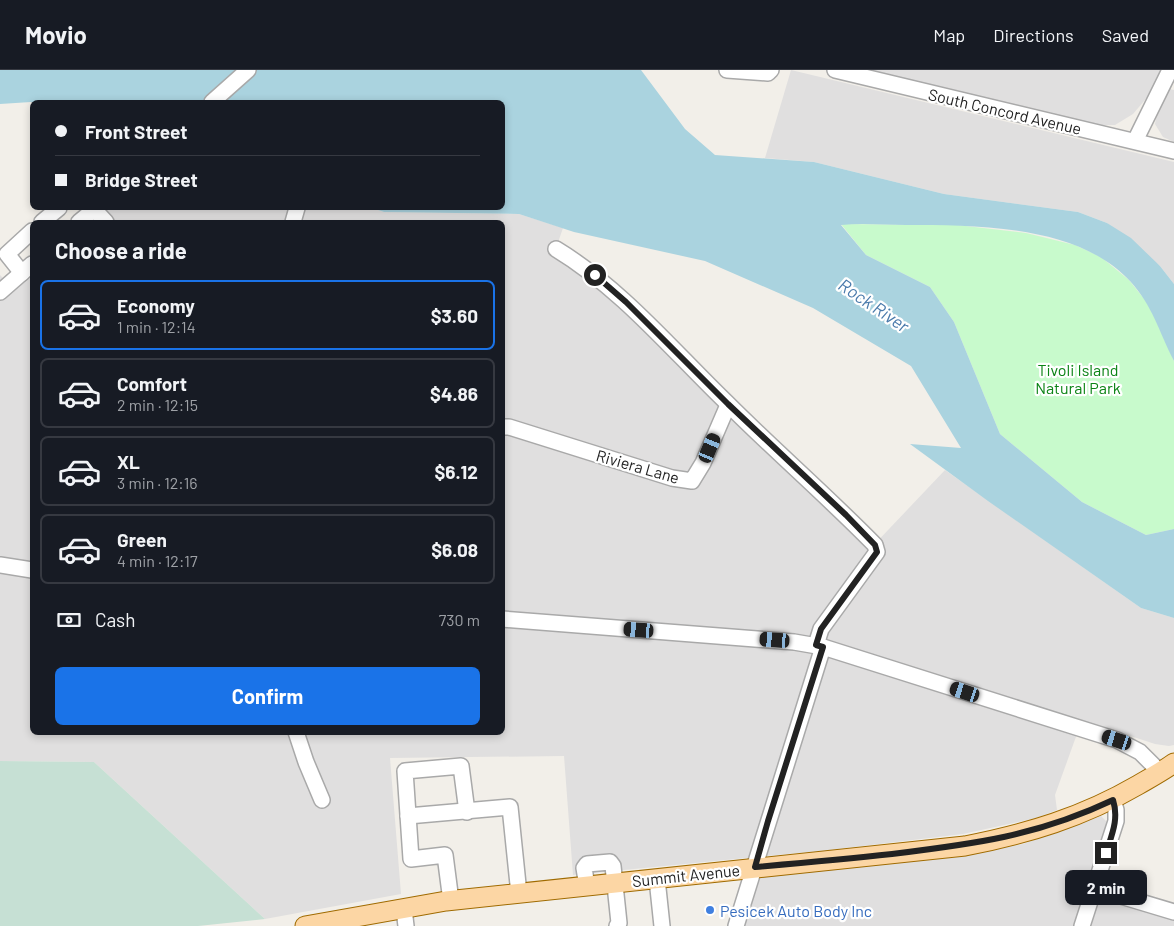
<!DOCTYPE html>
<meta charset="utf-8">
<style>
body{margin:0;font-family:Barlow,sans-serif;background:#20242c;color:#f1f3f6;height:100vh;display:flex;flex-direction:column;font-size:19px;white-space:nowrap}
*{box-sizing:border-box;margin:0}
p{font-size:16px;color:#9ea1a6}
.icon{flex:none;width:28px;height:28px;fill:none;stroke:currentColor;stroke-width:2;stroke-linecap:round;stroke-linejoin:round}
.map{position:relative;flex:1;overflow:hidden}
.side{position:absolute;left:30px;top:150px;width:475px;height:515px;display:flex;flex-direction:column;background:#171b24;border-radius:8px;box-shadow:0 2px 8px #0003}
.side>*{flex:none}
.top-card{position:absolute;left:30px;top:30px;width:475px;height:110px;border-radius:8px;box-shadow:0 2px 8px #0003;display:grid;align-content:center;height:110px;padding:0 25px;background:#171b24}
.end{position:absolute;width:22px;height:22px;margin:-11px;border:6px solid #222;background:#fff;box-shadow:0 0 0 2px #fff}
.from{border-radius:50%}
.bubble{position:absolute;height:35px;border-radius:8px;background:#171b24;box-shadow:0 2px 8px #0003;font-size:16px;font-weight:700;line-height:35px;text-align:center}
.car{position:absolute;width:15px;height:30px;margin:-15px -8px;border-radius:6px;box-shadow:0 0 4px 1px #0007;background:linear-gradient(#222 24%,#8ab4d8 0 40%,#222 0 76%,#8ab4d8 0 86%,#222 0)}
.top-card b{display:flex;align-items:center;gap:18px;height:48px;font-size:19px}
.top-card b+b{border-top:1px solid #363941}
.top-card i{width:12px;height:12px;background:#f1f3f6}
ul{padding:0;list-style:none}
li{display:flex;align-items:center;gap:15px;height:70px;margin:0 10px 8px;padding:0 15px;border:2px solid #363941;border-radius:8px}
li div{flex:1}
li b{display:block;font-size:19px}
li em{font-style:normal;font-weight:700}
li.selected{border-color:#1a73e8}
li>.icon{width:45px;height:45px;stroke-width:1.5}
h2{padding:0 25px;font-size:22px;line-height:60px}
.pay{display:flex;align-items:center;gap:12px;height:55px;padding:0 25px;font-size:19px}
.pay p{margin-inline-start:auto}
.action{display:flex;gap:10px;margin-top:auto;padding:10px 25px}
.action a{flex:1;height:58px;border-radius:8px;background:#1a73e8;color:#fff;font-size:20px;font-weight:700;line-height:58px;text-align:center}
header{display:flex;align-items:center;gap:30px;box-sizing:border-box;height:70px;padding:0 25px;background:#171b24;border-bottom:1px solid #363941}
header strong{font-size:24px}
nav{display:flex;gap:28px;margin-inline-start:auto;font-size:18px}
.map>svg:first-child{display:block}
.residential{fill:#e0dfdf}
.wetland{fill:#c6e0d4}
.park{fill:#c8facc}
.water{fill:#aad3df}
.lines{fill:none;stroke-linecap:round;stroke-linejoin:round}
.minor-casing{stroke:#a9a9a9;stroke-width:18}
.major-casing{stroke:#a06b00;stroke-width:21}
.minor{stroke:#fff;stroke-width:15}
.major{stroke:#fcd6a4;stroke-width:19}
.route{stroke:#222;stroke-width:6}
.shop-dot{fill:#3f7fe0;stroke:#fff;stroke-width:2}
.labels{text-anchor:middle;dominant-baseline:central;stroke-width:4.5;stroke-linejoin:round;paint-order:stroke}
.street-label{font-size:16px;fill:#222;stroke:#fff}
.park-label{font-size:16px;fill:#0c8416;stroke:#fff}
.shop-label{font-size:16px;fill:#366cbe;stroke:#fff;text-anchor:start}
.water-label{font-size:18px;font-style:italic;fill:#4a7aab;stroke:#fff}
</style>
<header>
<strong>Movio</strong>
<nav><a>Map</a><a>Directions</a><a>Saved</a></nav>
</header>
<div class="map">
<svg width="1174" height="856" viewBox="0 0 1174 856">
<rect width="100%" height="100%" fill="#f2efe9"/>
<g class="residential">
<path d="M791,0L1174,92V214L1160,196L1107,153L1078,142L944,124L814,92L765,88Z"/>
<path d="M872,0H1163L1150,24L1133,44L1115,55H1102L1082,53Z"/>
<path d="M1169,19L1174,20V72L1163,67L1155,54L1158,39Z"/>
<path d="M106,138H372L384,142L519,144L563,158L554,184L584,201L871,478L945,400L1141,538L1174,548V675L1169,676L1155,674L1082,650L1055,725L1057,740L1036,748L963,764L829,780L573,805L564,686L390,688L401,824L265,849L94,692L0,691V205L14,219L32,203V662H502V152H90Z"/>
<path d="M1101,746L1106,751V755L1086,823L1174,846V856H743L756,815L761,808L766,806L959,787L1023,774Z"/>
</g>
<path class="wetland" d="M0,691L94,692L265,849L198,856H0Z"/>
<path class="park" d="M841,154L957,155L1026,163L1075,175L1101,187L1129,210L1149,235L1174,291V459L1146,465L1082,432L1000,364L954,252L930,217L866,185Z"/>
<path class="water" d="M0,0H641L685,59L715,85L814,92L944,124L1078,142L1107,153L1131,168L1160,196L1174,214V291C1159,262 1153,236 1130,211C1078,155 977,155 906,155C885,155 862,153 841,155L866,185L930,217L954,252L1000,364L1082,432L1146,465L1174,459V548L1141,538L988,431L910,374L961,378L911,296L813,238L705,191L574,162L519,144L384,142L372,138H502V32H31L0,34Z"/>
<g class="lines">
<defs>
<g id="minor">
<path d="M727,0L768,3L771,0"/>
<path d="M835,0L1174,81"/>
<path d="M212,32L248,0"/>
<path d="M1135,71L1170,0"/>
<path d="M93,138L106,152"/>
<path d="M42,152L59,138"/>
<path d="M79,152L96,138"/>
<path d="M293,152L297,138"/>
<path d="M556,179C622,219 672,280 727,333C775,381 827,426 875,475L877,482L821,559L816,575"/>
<path d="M22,203L7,184L32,161"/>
<path d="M0,222L32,194"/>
<path d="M502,357H509L672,408L692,411L703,393L728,335"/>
<path d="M0,495L32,500"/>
<path d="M502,549L794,572L823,577L1117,670L1140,682L1160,702"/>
<path d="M296,662L306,692L322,730"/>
<path d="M408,746L510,737L519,824"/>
<path d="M657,809L662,856"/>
<path d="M587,816L584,798L587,794L610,792L613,796L619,853L617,856"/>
<path d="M1094,818L1174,842"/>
<path d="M451,831L445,785L411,789L405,701L461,696L467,742"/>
<path d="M404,839L406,856"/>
<path d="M736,856L823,577"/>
<path d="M1082,856L1116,751V740L1113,730"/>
</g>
<path id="major" d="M305,856L446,831L965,776C1027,764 1083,747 1138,715C1150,708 1163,701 1174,693"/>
</defs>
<use href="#minor" class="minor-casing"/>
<use href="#major" class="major-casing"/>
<use href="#minor" class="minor"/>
<use href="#major" class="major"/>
</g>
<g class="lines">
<path class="route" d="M595,205L626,232L728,334L846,445L875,475L877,482L821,559L816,575L823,577L768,751L755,797C801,793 846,789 892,784C974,774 1037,766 1113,730C1119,749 1112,764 1106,783"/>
</g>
<circle class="shop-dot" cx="710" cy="840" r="5"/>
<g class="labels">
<g class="street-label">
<text transform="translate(1005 41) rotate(13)">South Concord Avenue</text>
<text transform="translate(638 396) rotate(16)">Riviera Lane</text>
<text transform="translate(686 805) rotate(-6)">Summit Avenue</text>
</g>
<g class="park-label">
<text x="1078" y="299">Tivoli Island<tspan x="1078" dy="18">Natural Park</tspan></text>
</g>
<g class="shop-label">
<text x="720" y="840">Pesicek Auto Body Inc</text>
</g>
<g class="water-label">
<text transform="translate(874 235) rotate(34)">Rock River</text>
</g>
</g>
</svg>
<i class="end from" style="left:595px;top:205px"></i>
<i class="end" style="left:1106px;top:783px"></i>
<div class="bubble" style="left:1065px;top:800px;width:82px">2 min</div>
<i class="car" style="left:710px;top:378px;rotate:23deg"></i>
<i class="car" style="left:639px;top:560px;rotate:274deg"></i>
<i class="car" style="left:775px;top:570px;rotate:274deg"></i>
<i class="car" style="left:965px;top:622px;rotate:288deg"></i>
<i class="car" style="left:1117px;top:670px;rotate:288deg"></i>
<div class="top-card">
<b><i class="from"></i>Front Street</b>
<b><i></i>Bridge Street</b>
</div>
<section class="side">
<h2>Choose a ride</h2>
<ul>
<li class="selected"><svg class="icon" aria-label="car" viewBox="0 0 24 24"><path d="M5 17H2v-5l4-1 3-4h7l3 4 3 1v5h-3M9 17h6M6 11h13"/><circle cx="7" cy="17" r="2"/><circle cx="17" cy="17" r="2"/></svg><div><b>Economy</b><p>1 min · 12:14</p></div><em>$3.60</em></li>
<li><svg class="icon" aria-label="car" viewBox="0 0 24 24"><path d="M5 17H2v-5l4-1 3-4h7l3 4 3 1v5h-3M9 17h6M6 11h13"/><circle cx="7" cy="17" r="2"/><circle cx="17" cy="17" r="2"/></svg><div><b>Comfort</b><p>2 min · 12:15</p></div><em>$4.86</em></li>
<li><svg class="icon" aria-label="car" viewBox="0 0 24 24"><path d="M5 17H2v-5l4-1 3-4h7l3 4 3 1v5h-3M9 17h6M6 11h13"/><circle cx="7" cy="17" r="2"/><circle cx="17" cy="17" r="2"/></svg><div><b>XL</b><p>3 min · 12:16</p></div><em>$6.12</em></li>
<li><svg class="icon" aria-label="car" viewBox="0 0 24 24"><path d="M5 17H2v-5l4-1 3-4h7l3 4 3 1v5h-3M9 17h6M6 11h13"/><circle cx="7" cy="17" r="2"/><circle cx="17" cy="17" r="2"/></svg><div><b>Green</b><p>4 min · 12:17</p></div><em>$6.08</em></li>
</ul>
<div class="pay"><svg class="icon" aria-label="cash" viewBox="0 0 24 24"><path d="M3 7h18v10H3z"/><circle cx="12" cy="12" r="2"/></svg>Cash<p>730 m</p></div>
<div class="action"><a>Confirm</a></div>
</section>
</div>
